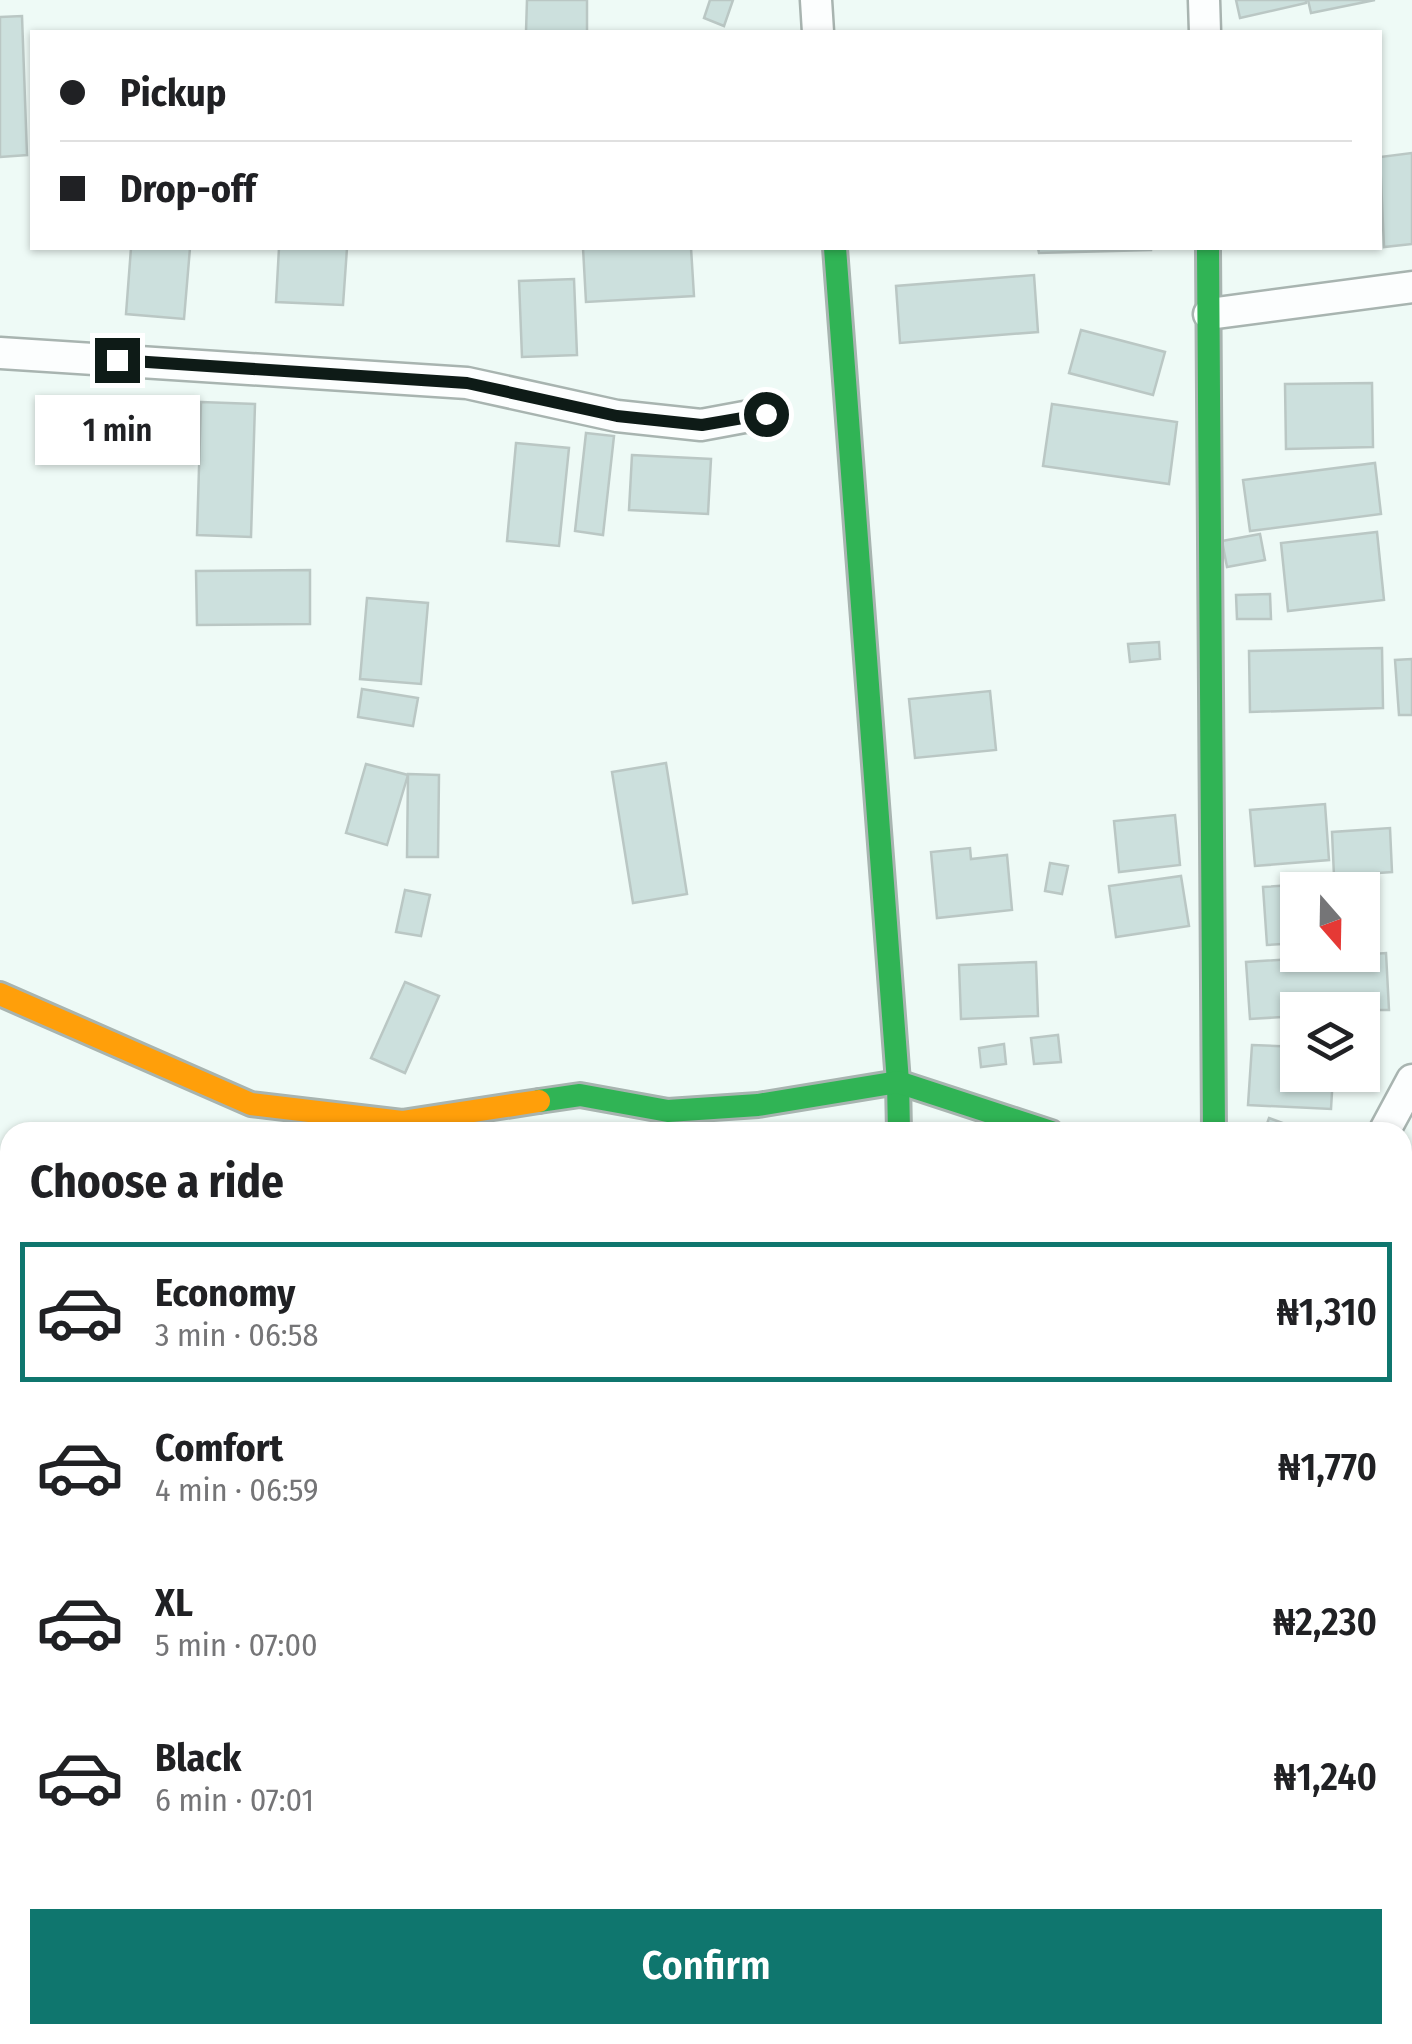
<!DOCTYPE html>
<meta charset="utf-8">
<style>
body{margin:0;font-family:"Fira Sans Condensed",sans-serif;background:#f2f2f2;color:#202124;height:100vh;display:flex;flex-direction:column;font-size:38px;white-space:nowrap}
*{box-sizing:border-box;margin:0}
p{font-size:32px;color:#757577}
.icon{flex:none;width:55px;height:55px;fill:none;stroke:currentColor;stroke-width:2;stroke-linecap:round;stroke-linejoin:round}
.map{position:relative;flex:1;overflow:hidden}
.drawer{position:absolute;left:0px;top:1122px;width:1412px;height:922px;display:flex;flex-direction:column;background:#fff;border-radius:30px 30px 0 0;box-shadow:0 2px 8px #0004}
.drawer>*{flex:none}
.banner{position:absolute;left:30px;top:30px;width:1352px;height:220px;border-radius:0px;box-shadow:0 2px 8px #0004;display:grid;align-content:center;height:220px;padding:0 30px;background:#fff}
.needle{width:65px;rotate:160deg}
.controls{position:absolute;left:1280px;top:872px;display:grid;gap:20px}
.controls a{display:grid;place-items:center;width:100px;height:100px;border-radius:0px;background:#fff;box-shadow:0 2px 8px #0004;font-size:50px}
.end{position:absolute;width:45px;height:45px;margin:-22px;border:12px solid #0e1b17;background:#fff;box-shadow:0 0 0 5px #fff}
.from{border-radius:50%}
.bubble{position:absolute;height:70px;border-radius:0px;background:#fff;box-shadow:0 2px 8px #0004;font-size:32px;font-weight:600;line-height:70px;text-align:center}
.banner b{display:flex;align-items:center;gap:35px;height:95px;font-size:38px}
.banner b+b{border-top:2px solid #e0e0e0}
.banner i{width:25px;height:25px;background:#202124}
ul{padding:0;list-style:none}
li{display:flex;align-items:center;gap:30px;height:140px;margin:0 20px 15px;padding:0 10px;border:5px solid transparent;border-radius:0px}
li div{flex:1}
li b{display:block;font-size:38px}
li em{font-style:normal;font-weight:600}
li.current{border-color:#0f766e}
li>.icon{width:90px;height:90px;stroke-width:1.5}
h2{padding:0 30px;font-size:45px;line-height:120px}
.primary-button{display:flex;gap:20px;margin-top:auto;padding:20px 30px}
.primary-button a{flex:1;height:115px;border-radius:0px;background:#0f766e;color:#fff;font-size:40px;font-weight:600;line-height:115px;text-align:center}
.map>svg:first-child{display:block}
.building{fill:#cce0dd;stroke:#bac7c4;stroke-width:2.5}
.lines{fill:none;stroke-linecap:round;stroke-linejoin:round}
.street-casing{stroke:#a8b4b0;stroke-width:35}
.fast-casing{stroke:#a8b4b0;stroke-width:28}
.slow-casing{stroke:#a8b4b0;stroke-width:28}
.street{stroke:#fcfefe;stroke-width:30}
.fast{stroke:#30b455;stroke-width:22}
.slow{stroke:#ff9f0a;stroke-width:22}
.route{stroke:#0e1b17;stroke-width:12}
</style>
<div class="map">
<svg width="1412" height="2044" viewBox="0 0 1412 2044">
<rect width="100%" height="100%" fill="#eefaf6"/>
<g class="building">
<path d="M527,0H587V32H526Z"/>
<path d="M710,0H733L724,26L704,18Z"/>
<path d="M1236,0H1306V3L1240,18Z"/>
<path d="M1308,0H1375L1311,13Z"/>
<path d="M22,16L27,155L0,157V17Z"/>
<path d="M1412,153V244L1384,247L1380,157Z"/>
<path d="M131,248H190L184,319L126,314Z"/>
<path d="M279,248H347L343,305L276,302Z"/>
<path d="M583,248H691L694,296L586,302Z"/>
<path d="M1038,248H1151V250L1039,253Z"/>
<path d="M1034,275L1038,332L900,343L896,286Z"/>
<path d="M574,279L577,355L522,357L519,281Z"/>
<path d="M1081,330L1165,352L1153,395L1069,373Z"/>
<path d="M1372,383L1373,447L1286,449L1285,384Z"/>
<path d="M201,402L255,404L251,537L197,535Z"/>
<path d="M1052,404L1177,422L1169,484L1043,466Z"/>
<path d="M586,433L614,436L603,535L575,531Z"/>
<path d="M516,443L569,448L559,546L507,541Z"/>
<path d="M632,455L711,459L708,514L629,510Z"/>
<path d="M1375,463L1381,514L1250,531L1243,480Z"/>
<path d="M1377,532L1384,600L1288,611L1281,543Z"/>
<path d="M1260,534L1265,560L1227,567L1222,541Z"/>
<path d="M310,570V624L197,625L196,571Z"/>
<path d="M1270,594L1271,619H1237L1236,595Z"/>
<path d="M367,598L428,603L421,684L360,679Z"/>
<path d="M1159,642L1160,659L1130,662L1128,644Z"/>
<path d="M1382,648L1383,708L1250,712L1249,651Z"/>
<path d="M1412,659V715H1399L1395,660Z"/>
<path d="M362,689L418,698L413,726L358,717Z"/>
<path d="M990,691L996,750L915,758L909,699Z"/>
<path d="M666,763L687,894L633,903L612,772Z"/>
<path d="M366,764L408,775L387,845L346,833Z"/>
<path d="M408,774L439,775L438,857H407Z"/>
<path d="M1325,804L1329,860L1255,866L1250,810Z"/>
<path d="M1175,815L1180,865L1119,872L1114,821Z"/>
<path d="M1390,828L1392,872L1334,876L1332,832Z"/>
<path d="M970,848L971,859L1007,855L1012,910L937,918L931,852Z"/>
<path d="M1050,863L1068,866L1062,894L1045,891Z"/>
<path d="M1181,876L1189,926L1116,937L1109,886Z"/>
<path d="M1351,881V890H1298V943L1267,945L1263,887Z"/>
<path d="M405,890L430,895L421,936L396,932Z"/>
<path d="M1386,953L1389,1010H1298V1016L1250,1019L1246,962Z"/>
<path d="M1036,962L1038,1016L961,1019L959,965Z"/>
<path d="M405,982L439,996L405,1073L371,1058Z"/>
<path d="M1058,1035L1061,1062L1034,1064L1031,1038Z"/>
<path d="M1004,1044L1006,1064L981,1067L979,1048Z"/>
<path d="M1252,1045L1298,1047V1075H1333L1331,1109L1248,1105Z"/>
<path d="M1269,1118L1307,1132H1264Z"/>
<path d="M1412,1155V1183L1402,1179Z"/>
<rect x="0" y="1862" width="10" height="97"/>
</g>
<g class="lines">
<defs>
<g id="street">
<path d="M816,0L818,32"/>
<path d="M1204,0L1205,32"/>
<path d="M1209,314L1412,287"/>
<path d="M0,353L467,383L617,416L701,425L766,413"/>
<path d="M1384,1132L1412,1080"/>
<path d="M1402,1289L1412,1294"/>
<path d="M0,1420L10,1421"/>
<path d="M921,2035L922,2044"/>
</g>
<g id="fast">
<path d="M835,248L898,1082L899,1132"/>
<path d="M1208,248L1214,1132"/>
<path d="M539,1101L580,1095L668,1111L758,1105L898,1082L1051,1132"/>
</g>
<path id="slow" d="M0,994L251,1104L402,1122L539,1101"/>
</defs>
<use href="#street" class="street-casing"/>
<use href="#fast" class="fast-casing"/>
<use href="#slow" class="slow-casing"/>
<use href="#street" class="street"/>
<use href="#fast" class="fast"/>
<use href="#slow" class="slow"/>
</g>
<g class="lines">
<path class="route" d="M117,360L467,383L617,416L702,425L766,414"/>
</g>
</svg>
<div class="controls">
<a><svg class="needle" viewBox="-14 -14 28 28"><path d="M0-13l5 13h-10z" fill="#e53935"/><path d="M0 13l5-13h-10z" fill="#757577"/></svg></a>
<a><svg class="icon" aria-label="layers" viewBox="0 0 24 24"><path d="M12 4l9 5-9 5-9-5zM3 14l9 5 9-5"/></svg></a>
</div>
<i class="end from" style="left:766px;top:414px"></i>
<i class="end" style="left:117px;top:360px"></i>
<div class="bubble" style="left:35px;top:395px;width:165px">1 min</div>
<div class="banner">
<b><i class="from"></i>Pickup</b>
<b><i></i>Drop-off</b>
</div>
<section class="drawer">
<h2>Choose a ride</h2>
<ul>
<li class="current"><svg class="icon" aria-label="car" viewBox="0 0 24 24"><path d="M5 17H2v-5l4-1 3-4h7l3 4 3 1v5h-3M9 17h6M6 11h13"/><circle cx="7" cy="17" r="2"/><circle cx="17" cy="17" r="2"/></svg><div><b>Economy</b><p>3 min · 06:58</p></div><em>₦1,310</em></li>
<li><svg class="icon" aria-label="car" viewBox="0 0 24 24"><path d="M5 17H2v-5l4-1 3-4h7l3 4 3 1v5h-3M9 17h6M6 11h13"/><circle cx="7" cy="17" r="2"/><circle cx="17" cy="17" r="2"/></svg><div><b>Comfort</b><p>4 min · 06:59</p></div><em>₦1,770</em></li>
<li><svg class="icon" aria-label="car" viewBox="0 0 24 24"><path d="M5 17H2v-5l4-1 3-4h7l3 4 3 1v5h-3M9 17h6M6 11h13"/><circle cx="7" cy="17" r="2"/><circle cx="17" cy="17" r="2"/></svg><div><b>XL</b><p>5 min · 07:00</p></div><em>₦2,230</em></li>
<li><svg class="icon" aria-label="car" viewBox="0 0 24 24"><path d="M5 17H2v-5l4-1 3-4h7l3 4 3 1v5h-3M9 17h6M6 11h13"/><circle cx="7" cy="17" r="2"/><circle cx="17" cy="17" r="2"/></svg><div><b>Black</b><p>6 min · 07:01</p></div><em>₦1,240</em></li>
</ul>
<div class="primary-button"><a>Confirm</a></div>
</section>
</div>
